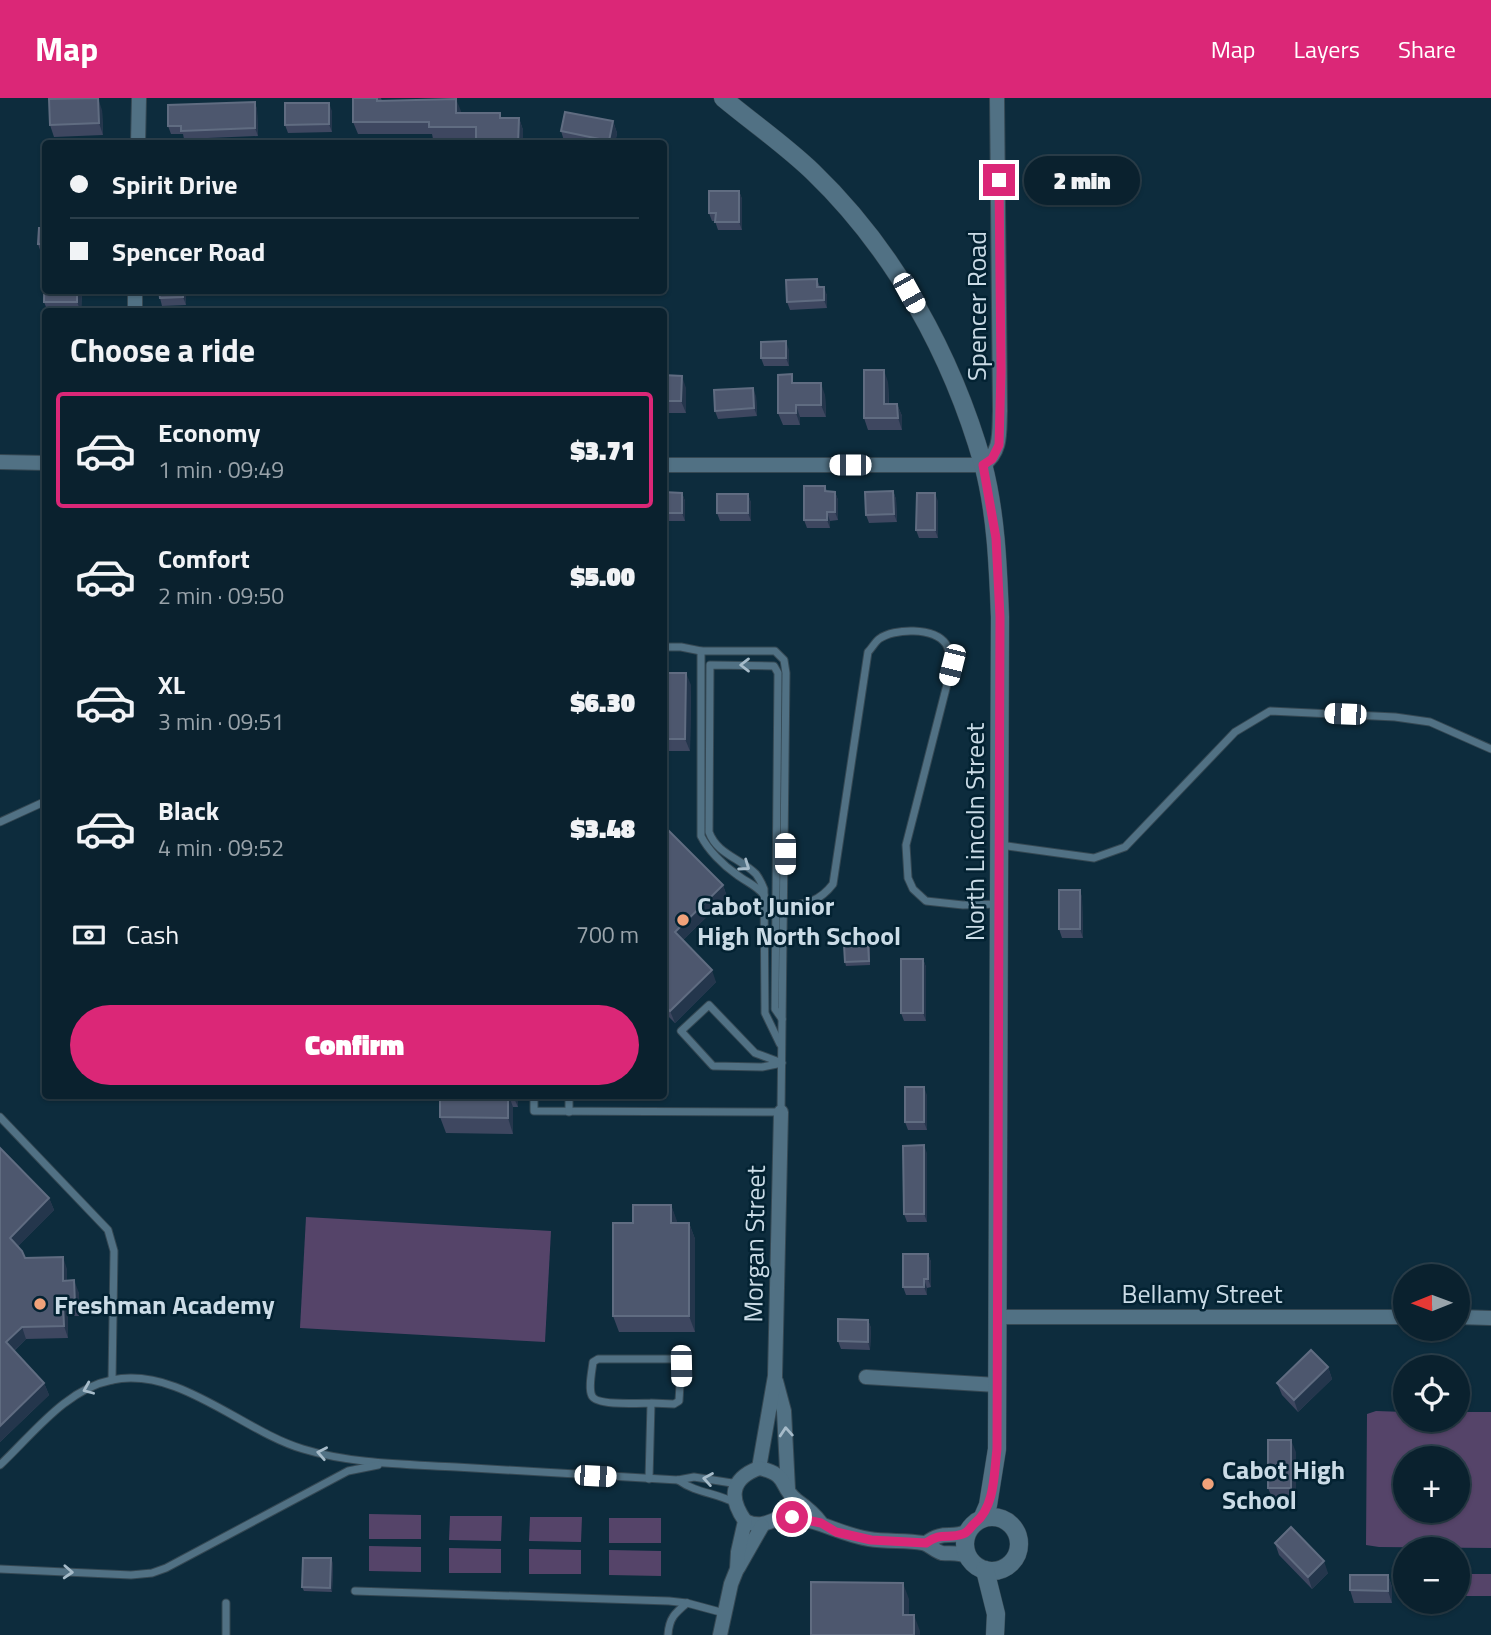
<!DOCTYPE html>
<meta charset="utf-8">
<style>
body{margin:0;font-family:"Titillium Web",sans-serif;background:#132936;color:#f1f3f6;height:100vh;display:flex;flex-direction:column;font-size:26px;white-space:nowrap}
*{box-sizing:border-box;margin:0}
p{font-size:23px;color:#99a3aa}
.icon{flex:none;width:38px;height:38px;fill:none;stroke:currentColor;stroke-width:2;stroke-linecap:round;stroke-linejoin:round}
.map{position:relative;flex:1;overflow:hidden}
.side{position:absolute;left:42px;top:210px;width:625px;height:791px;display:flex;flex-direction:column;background:#0a212e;border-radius:7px;box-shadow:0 2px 5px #0004,0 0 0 2px #2a3e4a}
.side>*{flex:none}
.top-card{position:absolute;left:42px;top:42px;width:625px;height:154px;border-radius:7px;box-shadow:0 2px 5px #0004,0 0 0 2px #2a3e4a;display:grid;align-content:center;height:154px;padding:0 28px;background:#0a212e}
.needle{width:46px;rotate:269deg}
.controls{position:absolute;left:1393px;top:1166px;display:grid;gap:14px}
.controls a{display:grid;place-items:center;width:77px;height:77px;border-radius:50%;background:#0a212e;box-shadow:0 2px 5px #0004,0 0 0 2px #2a3e4a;font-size:35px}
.end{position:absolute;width:32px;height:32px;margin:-16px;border:9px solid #db2777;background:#fff;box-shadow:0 0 0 4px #fff}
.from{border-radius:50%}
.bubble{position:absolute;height:49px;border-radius:24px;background:#0a212e;box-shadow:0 2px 5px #0004,0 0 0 2px #2a3e4a;font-size:23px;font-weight:800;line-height:49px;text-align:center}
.car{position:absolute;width:21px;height:42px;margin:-21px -10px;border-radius:9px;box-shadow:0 0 5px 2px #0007;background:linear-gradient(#fff 24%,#345 0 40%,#fff 0 76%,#345 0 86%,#fff 0)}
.top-card b{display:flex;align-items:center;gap:24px;height:66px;font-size:26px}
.top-card b+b{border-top:2px solid #2a3e4a}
.top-card i{width:18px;height:18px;background:#f1f3f6}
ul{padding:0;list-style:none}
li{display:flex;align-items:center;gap:21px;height:116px;margin:0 14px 10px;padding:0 14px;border:4px solid transparent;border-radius:7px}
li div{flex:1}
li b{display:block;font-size:26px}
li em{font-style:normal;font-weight:800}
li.current{border-color:#db2777}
li>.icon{width:63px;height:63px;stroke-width:1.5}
h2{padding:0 28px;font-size:32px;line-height:84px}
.pay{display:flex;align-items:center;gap:18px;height:77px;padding:0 28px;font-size:26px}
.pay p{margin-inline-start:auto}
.cta{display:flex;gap:14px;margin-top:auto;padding:14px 28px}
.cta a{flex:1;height:80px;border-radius:42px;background:#db2777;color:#fff;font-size:28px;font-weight:800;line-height:80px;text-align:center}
header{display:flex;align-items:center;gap:42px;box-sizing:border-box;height:98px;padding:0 35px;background:#db2777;color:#fff}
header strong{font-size:33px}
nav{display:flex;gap:38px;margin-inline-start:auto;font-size:24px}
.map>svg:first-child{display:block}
.pitch{fill:#554469;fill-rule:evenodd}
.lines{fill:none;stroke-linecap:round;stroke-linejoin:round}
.service-casing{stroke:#354853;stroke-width:9}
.minor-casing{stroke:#354853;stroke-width:16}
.tertiary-casing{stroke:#354853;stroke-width:19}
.service{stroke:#517184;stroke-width:7}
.minor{stroke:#517184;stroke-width:14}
.tertiary{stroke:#517184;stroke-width:18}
.wall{fill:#3e4760}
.shaded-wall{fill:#24364c}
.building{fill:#4d576e;stroke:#606c81;stroke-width:2}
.oneway{stroke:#a6bbc9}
.route{stroke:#db2777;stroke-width:9}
.poi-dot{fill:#f0a27a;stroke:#032232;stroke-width:2.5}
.labels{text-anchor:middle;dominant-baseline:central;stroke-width:5;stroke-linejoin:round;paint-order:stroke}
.street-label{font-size:26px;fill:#cadbe6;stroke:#032232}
.poi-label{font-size:26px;font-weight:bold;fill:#cadbe6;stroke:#032232;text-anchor:start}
</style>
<header>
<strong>Map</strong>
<nav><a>Map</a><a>Layers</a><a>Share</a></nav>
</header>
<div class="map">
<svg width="1491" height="1537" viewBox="0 0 1491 1537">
<rect width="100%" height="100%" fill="#0d2c3d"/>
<g class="pitch">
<path d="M306,1119L551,1133L545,1244L300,1230Z"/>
<path d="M1376,1313L1405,1314V1321H1458V1314H1491V1450L1379,1449L1366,1447L1367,1316ZM1405,1360H1458V1412H1405Z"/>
<path d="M369,1416L421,1417V1441H369Z"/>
<path d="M450,1418H502L501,1443L449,1442Z"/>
<path d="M530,1419H582L581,1444L529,1443Z"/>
<rect x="609" y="1420" width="52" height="25"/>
<path d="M369,1448L421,1449V1474L369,1473Z"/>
<path d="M449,1450L501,1451V1475H449Z"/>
<path d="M529,1451L581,1452V1476H529Z"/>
<path d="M609,1452L661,1453V1478L609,1477Z"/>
<rect x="1458" y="1476" width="33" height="22"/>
</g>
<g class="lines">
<defs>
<g id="service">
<path d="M701,553V738C708,752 723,767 736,776C746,784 756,787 764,797"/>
<path d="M0,724L46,703"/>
<path d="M1000,747L1094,760L1125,749L1235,634L1270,613L1395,619L1430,624L1491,651"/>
<path d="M785,807C806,807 820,803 833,786L868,554C872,550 875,544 879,541C894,530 934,529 946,546C949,551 950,561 952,567L906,747L908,780L913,791L926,803L963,807L999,806"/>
<path d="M709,907L755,955L782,965L762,969L713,968L681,933Z"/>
<path d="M780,946L765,915L764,791C762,786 759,780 756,776C740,760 717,756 709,734L710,567L774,568L778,575L775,911L782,921"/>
<path d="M534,998V1013L781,1014L786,575L784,562L775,553H701L681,549H663"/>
<path d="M569,1014V998"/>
<path d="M0,1019L108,1132L114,1153L112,1282"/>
<path d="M0,1367C33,1336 66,1291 112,1282C179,1268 242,1333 303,1351C352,1366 405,1366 456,1369C530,1374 604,1378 678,1382L694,1379L732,1385L737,1383"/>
<path d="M649,1381L651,1305L674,1306L679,1303L681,1268L672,1261H598L593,1264C592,1273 588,1290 592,1298C597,1308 640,1305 651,1305"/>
<path d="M678,1382C698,1396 715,1394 735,1405"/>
<path d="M0,1471L131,1477L152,1475L166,1470L348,1373L378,1367"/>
<path d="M355,1493L669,1503L687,1505L724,1515"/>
<path d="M226,1505V1537"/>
<path d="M668,1537C669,1520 675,1515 687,1505"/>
</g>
<g id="minor">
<path d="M138,46L139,0"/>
<path d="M135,214V192"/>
<path d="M0,364L46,365"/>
<path d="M663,367H983C1002,354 999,334 1000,313L997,0"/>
<path d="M998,1219H1405"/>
<path d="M1458,1219L1491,1220"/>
<path d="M866,1279L997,1287"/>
<path d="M776,1283L784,1313L788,1391"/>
<path d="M759,1370L775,1278L781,1014"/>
<path d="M759,1370C790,1377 778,1387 796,1402C806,1409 814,1415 821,1425"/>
<path d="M745,1423C767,1433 772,1417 792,1419C819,1422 842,1437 869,1441C887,1444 906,1442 923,1445C930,1447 935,1453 942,1455C951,1456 960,1454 968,1459"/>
<path d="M926,1445C944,1431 951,1442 968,1433"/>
<path d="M738,1470L762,1428"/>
<path d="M720,1537L731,1486L737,1471L738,1454L745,1423C729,1400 730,1381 759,1370"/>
</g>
<g id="tertiary">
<path d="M723,0C753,25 785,47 813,74C895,153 952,257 983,366C996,415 998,468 1000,519L997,1351L988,1407L982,1421"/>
<circle cx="992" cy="1446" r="27"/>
<path d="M985,1472L996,1516L995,1537"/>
</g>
</defs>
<use href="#service" class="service-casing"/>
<use href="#minor" class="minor-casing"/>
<use href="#tertiary" class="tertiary-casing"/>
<use href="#service" class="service"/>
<use href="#minor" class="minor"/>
<use href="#tertiary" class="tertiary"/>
</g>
<g class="wall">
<path d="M353,0H381L382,3L461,13V15H500L501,20H519L523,32V46H476V41H433L432,36H358L353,24Z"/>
<path d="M255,4L257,12L258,38L184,41L183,36H171L168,28Z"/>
<path d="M102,12L103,37L54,39L50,27Z"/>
<path d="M332,13V34L288,35L285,27Z"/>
<path d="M613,23L617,35L615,46H565L561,33Z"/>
<path d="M739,93L742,101V132H718L715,123H712L709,115Z"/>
<path d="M39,130L82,192L81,214H48L44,204L45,158H42L38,146Z"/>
<path d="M817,181L820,189L827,197V210L790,212L787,204Z"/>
<path d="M185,192L186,207L162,208L160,200Z"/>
<path d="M789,252V268H764L761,260Z"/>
<path d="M663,277L686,290V315H663Z"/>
<path d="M888,284L889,306H897L902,318V332H868L864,320Z"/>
<path d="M795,285L825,297L826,319H800V327H783L778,315Z"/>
<path d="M756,298L757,318L718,321L715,313Z"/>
<path d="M825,388L827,393L835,394L838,402V422L830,423V430H807L804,422Z"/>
<path d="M893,393L896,401L897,424L869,425L866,417Z"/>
<path d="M663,394L682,395L685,403V423H663Z"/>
<path d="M748,396L751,405V423H720L717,415Z"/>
<path d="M938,403V440H919L916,432Z"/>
<path d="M663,575L691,587L690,653H663Z"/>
<path d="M663,727L723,787L727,799L683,842L716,884L675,925L668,918L663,922Z"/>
<path d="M1080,792L1082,800L1083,840H1062L1059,831Z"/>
<path d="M868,846L870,850V867L846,868L845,864Z"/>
<path d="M923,861L926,869V923H904L901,915Z"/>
<path d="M927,997V1032H908L905,1024Z"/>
<path d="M440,998H518V1009H513V1036L446,1035L440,1019Z"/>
<path d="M0,1050L49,1100L54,1112L18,1148L25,1160L67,1171V1183L79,1195V1218H68V1240L26,1241L14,1253L44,1285L49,1297L0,1344Z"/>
<path d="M927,1055V1124H907L904,1116Z"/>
<path d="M671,1107L677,1125H689L695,1141V1234H619L613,1218L633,1125Z"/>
<path d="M928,1156L931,1164V1189L927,1190V1197H906L903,1189Z"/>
<path d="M868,1222L871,1230L870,1252L841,1251L838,1243Z"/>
<path d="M1328,1269L1332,1281L1298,1314L1282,1297L1277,1285Z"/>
<path d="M1296,1354V1402H1273L1268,1390Z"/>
<path d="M1275,1445L1328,1475L1312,1491L1279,1457Z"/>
<path d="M333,1465L332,1494L304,1493L302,1489Z"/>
<path d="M1388,1477L1392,1489V1505H1354L1350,1492Z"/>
</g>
<g class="shaded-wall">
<path d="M98,0L102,12L103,37L99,25Z"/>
<path d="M456,1L461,13V27L456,15Z"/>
<path d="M255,4L257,12L258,38L255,30Z"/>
<path d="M329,5L332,13V34L329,26Z"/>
<path d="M519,20L523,32V46H518Z"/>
<path d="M613,23L617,35L615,46H610L609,43Z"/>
<path d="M739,93L742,101V132L739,124Z"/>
<path d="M824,189L827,197V210L824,202Z"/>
<path d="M77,192H82L81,214L77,204Z"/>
<path d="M183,192H185L186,207L183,199Z"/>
<path d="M786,243L789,252V268L786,260Z"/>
<path d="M884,272L888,284L889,318L884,306Z"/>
<path d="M682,278L686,290V315L681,303Z"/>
<path d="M821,285L825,297L826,319L821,307Z"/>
<path d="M753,290L756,298L757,318L754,310Z"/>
<path d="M897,306L902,318V332L898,320Z"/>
<path d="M796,307L800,319V327L796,315Z"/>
<path d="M893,393L896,401L897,424L894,416Z"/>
<path d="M835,394L838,402V422L835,414Z"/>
<path d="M682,395L685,403V423L682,415Z"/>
<path d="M935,395L938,403V440L935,432Z"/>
<path d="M748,396L751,405V423L748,415Z"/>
<path d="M827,414L830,423V430L827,422Z"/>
<path d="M686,575L691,587L690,653L685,641Z"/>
<path d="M723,787L727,799L679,846L675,834Z"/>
<path d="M1080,792L1082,800L1083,840L1080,831Z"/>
<path d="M923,861L926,869V923L923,915Z"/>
<path d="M712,872L716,884L675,925L670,913Z"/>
<path d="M663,906L668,918L663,922Z"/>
<path d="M924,989L927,997V1032L924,1024Z"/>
<path d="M508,998H509L513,1009V1036L508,1020Z"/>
<path d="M513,998H518V1009Z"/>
<path d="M924,1047L927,1055V1124L924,1116Z"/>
<path d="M49,1100L54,1112L14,1152L10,1140Z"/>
<path d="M671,1107L677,1123V1141L671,1125Z"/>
<path d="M689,1125L695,1141V1234L689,1218Z"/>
<path d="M928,1156L931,1164V1189L928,1181Z"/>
<path d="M63,1159L67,1171V1195L63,1183Z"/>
<path d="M924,1181L927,1190V1197L924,1189Z"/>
<path d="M74,1182L79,1195V1218L75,1206Z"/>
<path d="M63,1206L68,1218V1240L64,1228Z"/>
<path d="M868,1222L871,1230L870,1252L868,1244Z"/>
<path d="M22,1229L26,1241L10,1256L6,1244Z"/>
<path d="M1328,1269L1332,1281L1298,1314L1294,1302Z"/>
<path d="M44,1285L49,1297L0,1344V1328Z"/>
<path d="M1291,1342L1296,1354V1402L1291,1390Z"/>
<path d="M331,1460L333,1465L332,1494L330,1490Z"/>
<path d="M1324,1463L1328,1475L1312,1491L1308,1479Z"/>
<path d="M1388,1477L1392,1489V1505L1388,1493Z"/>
<path d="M903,1485L909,1501V1533L903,1517Z"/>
<path d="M914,1517L920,1533V1537H914Z"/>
</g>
<g class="building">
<path d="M98,0L99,25L50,27L49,1Z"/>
<path d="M353,0H377V3L456,1V15H500V20H519L518,46H476V29H429V24H353Z"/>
<path d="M255,4V30L181,33V28H168V7Z"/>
<path d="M285,5H329V26L285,27Z"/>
<path d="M565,14L613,23L609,43L561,33Z"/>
<path d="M709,93H739V124H715L716,115H709Z"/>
<path d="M39,130H46V192H77V204H44L45,146H38Z"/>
<path d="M817,181V189H824V202L787,204L786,182Z"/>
<path d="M159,192H183V199L160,200Z"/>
<path d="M786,243V260H761V244Z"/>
<path d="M864,272H884V306H897L898,320H864Z"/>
<path d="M792,276V285H821V307H796V315H778V277Z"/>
<path d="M663,277L682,278L681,303H663Z"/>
<path d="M753,290L754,310L715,313L714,292Z"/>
<path d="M804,388H825V393L835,394V414H827V422H804Z"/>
<path d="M893,393L894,416L866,417L865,394Z"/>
<path d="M663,394L682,395V415H663Z"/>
<path d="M917,395H935V432H916Z"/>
<rect x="717" y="396" width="31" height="19"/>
<path d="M46,397V419H42V398Z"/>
<path d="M663,575H686L685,641H663Z"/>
<path d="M663,727L723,787L675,834L712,872L670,913L663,906Z"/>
<rect x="1059" y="792" width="21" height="39"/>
<path d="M868,846L869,863L845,864L844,847Z"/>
<rect x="901" y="861" width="22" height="54"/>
<rect x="905" y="989" width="19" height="35"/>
<path d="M440,998H508V1020L440,1019Z"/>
<path d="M924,1047V1116H904L903,1048Z"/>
<path d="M0,1050L49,1100L10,1140L22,1153L25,1160L63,1159V1183L74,1182L75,1206H63L64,1228L22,1229L6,1244L44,1285L0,1328Z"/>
<path d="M633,1107H671V1125H689V1218H613V1125H633Z"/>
<path d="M903,1156H928V1181H924V1189H903Z"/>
<path d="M838,1221L868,1222V1244L838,1243Z"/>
<path d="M1311,1252L1328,1269L1294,1302L1277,1285Z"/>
<rect x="1268" y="1342" width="23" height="48"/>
<path d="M1291,1429L1324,1463L1308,1479L1275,1445Z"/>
<path d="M303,1460H331L330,1490L302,1489Z"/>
<path d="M1350,1477H1388V1493L1350,1492Z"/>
<path d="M811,1484L903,1485V1517H914V1537H811Z"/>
</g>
<defs><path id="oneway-chevron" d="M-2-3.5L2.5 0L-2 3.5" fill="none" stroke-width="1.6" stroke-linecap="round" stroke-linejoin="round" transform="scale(1.75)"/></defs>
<g class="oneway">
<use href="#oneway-chevron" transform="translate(745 567) rotate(-180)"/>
<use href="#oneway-chevron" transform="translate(745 768) rotate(35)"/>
<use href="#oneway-chevron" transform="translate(88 1291) rotate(157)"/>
<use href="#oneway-chevron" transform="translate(786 1334) rotate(-94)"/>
<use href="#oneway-chevron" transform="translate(322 1355) rotate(-169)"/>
<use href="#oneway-chevron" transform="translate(708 1381) rotate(-170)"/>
<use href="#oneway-chevron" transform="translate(68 1474) rotate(3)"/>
</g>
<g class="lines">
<path class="route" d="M792,1419L821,1425L836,1434L871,1442L926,1445C941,1434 947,1441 963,1436C969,1434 970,1429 975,1425C995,1409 994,1375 997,1351L1000,519L996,440L983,367L992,361L999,347L1001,273L999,82"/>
</g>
<g class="poi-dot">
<circle cx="683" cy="822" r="7"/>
<circle cx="40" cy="1206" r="7"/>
<circle cx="1208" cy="1386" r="7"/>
</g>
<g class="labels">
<g class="street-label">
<text transform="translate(976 208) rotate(-90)">Spencer Road</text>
<text transform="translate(974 734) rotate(-90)">North Lincoln Street</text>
<text transform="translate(754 1146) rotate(-89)">Morgan Street</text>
<text x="1202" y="1195">Bellamy Street</text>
</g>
<g class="poi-label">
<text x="697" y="807">Cabot Junior<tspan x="697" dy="30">High North School</tspan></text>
<text x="54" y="1206">Freshman Academy</text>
<text x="1222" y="1371">Cabot High<tspan x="1222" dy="30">School</tspan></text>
</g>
</g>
</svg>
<div class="controls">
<a><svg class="needle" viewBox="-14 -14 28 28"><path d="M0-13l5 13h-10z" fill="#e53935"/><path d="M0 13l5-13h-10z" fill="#99a3aa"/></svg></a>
<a><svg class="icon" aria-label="locate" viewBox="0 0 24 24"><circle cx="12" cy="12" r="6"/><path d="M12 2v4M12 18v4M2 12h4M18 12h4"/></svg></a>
<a>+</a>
<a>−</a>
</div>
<i class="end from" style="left:792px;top:1419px"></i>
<i class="end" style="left:999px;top:82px"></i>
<div class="bubble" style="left:1024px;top:58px;width:116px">2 min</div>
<i class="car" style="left:909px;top:195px;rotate:151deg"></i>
<i class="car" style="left:850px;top:367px;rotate:270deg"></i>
<i class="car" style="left:952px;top:567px;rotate:194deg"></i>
<i class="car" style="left:1345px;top:616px;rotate:272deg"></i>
<i class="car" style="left:785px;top:756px;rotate:180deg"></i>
<i class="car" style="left:681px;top:1268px;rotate:179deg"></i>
<i class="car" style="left:595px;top:1378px;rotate:93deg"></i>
<div class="top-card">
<b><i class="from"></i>Spirit Drive</b>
<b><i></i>Spencer Road</b>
</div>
<section class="side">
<h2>Choose a ride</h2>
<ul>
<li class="current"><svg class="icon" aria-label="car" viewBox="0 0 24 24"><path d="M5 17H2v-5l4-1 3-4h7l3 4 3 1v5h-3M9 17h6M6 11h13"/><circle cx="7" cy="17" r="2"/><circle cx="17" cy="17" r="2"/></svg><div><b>Economy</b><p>1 min · 09:49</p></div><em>$3.71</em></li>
<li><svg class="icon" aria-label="car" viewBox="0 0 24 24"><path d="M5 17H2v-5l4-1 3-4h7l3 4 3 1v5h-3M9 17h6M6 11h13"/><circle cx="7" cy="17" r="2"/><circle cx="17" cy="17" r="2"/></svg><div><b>Comfort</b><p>2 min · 09:50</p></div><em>$5.00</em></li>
<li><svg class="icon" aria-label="car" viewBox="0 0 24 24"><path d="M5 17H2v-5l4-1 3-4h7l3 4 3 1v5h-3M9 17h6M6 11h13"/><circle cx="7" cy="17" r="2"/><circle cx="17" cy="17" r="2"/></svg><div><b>XL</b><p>3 min · 09:51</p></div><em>$6.30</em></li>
<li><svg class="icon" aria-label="car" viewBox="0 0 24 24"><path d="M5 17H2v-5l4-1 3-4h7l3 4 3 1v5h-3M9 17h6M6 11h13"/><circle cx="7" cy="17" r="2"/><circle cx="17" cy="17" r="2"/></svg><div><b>Black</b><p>4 min · 09:52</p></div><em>$3.48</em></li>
</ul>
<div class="pay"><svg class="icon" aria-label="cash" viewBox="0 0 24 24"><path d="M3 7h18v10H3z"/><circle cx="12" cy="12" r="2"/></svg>Cash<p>700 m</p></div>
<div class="cta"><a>Confirm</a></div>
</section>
</div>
